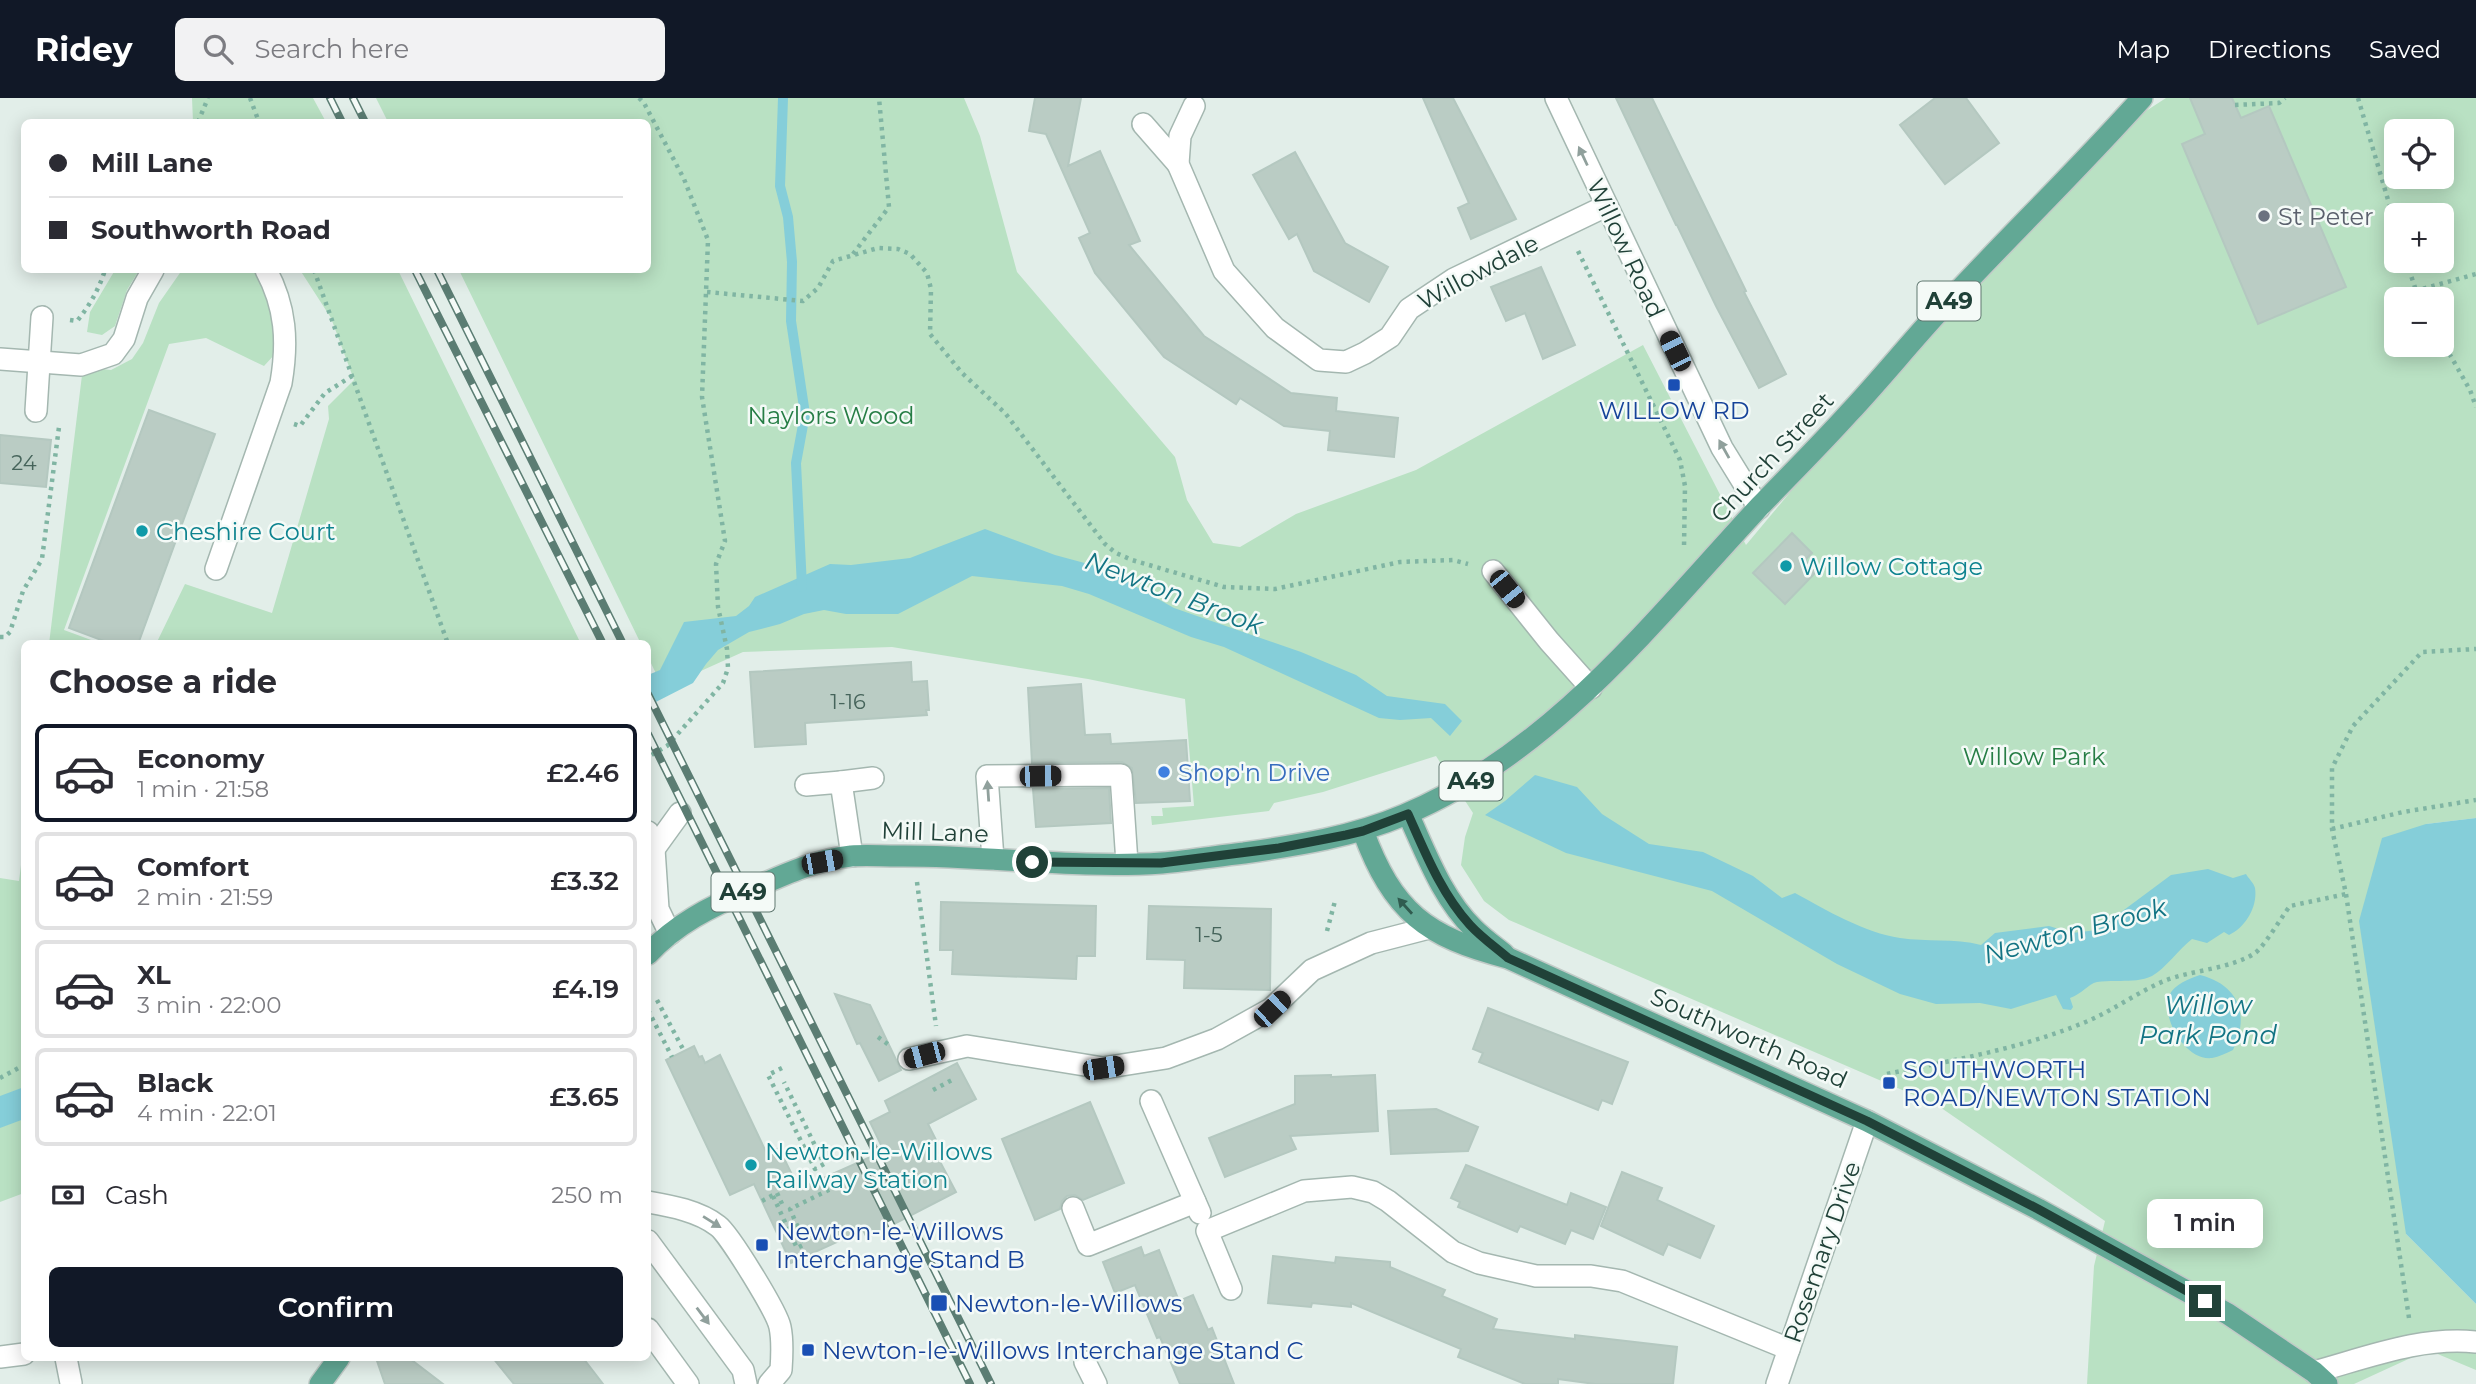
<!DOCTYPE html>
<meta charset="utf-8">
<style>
body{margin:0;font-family:Montserrat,sans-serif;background:#f2f2f3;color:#2b2b33;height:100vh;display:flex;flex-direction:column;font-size:26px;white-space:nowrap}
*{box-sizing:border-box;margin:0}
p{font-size:23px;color:#7c7c81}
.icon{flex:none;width:38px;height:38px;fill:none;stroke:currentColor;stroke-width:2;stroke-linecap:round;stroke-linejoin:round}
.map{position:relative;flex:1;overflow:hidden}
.sheet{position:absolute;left:21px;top:542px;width:630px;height:721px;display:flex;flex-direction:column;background:#fff;border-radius:10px;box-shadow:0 4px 18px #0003}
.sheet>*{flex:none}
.banner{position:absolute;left:21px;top:21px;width:630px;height:154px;border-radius:10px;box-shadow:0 4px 18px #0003;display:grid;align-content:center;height:154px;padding:0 28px;background:#fff}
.buttons{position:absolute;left:2384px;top:21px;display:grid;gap:14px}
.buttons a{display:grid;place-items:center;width:70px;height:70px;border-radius:10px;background:#fff;box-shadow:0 4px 18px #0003;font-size:35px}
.end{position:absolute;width:32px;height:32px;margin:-16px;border:9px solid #204138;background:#fff;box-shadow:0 0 0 4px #fff}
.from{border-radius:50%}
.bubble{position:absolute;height:49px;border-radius:10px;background:#fff;box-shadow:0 4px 18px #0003;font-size:23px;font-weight:600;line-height:49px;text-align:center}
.car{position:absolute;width:21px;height:42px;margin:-21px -10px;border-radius:9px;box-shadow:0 0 5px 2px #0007;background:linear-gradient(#222 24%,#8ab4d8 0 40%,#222 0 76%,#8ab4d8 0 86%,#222 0)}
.banner b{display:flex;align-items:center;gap:24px;height:66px;font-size:26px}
.banner b+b{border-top:2px solid #e1e1e2}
.banner i{width:18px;height:18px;background:#2b2b33}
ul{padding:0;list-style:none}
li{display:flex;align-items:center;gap:21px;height:98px;margin:0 14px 10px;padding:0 14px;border:4px solid #e1e1e2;border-radius:10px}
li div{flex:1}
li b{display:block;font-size:26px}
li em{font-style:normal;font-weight:600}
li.current{border-color:#111827}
li>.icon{width:63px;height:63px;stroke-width:1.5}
h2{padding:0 28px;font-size:32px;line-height:84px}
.pay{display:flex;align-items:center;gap:18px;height:77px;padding:0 28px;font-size:26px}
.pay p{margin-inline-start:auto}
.cta{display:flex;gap:14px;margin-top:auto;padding:14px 28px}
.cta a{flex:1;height:80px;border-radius:10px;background:#111827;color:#fff;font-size:28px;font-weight:600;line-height:80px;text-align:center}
header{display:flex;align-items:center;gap:42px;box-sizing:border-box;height:98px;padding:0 35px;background:#111827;color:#fff}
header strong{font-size:33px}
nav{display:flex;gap:38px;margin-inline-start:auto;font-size:24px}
.search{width:490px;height:63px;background:#f2f2f3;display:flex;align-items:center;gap:18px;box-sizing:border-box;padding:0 24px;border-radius:10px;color:#7c7c81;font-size:26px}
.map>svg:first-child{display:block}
.green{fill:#b9e1c3;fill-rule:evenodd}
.water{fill:#85ced9}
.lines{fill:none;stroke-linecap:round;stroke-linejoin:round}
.stream{stroke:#85ced9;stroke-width:10}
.building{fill:#baccc4;stroke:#b4c8c0;stroke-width:2}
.minor-casing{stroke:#a4b7b0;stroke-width:24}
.major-casing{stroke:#c1cac7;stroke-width:24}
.path{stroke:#80b5a3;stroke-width:4.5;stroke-dasharray:3.5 5;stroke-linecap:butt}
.minor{stroke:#fff;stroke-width:21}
.major{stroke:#62a895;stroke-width:21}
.rail-casing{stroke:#5b7d73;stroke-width:8}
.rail{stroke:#f4faf7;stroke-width:5;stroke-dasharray:16;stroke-linecap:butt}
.oneway{fill:#90a09c}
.oneway2{fill:#305b4f}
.route{stroke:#204138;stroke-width:9}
.worship-dot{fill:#6b7280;stroke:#f4faf7;stroke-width:2.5}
.transit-dot{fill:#1a4fb4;stroke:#f4faf7;stroke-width:2.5}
.culture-dot{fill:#0f9aa8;stroke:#f4faf7;stroke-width:2.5}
.shop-dot{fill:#3f7fe0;stroke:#f4faf7;stroke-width:2.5}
.labels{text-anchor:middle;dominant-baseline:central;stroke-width:5;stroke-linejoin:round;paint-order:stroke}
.number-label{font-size:21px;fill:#46645b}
.shield{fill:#f4faf7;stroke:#607871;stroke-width:2}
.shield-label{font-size:23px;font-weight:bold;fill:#204138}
.worship-label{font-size:24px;fill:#5b616d;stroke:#f4faf7;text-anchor:start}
.street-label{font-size:24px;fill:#204138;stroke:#f4faf7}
.transit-label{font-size:24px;fill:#164399;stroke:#f4faf7;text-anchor:start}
.park-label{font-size:24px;fill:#267d45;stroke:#f4faf7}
.culture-label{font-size:24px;fill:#0d838f;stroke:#f4faf7;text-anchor:start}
.shop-label{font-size:24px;fill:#366cbe;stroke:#f4faf7;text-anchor:start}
.water-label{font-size:26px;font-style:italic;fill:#137484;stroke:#f4faf7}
</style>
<header>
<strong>Ridey</strong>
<div class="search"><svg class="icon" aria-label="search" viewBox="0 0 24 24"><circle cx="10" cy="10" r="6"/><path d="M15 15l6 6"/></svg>Search here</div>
<nav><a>Map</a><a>Directions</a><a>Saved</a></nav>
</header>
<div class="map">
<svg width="2476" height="1286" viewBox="0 0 2476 1286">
<rect width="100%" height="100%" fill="#e2eee9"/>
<g class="green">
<path d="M192,0H313L326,24H193Z"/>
<path d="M376,0H964L980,38L1017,174L1175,359L1187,402L1213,445L1240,449L1296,416L1416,372L1643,247L1746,447L1853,319L2109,37L2166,0H2476V720L2426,726L2406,1136L2476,1206V1272L2428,1252L2354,1286H2087L2094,1168L2105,1123L1937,1007L1509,822L1484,803L1461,767L1465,739L1473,715L1436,658L1323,694L1274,705L1269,713L1152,727L1151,718H1163L1162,710L1194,708L1185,601L1088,581L892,549L743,554L663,590L648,559V546H641L459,172H648V24H388ZM2396,33H2441V79H2396ZM2396,117H2441V163H2396ZM2396,201H2441V247H2396Z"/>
<path d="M115,172H139L127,192L115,228L102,237L87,234L90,214Z"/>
<path d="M182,172H254L258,174L275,216V256L264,268L206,240L169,246L64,532L102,546H49L83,269L111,272L132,261L143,245L159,205Z"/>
<path d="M300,172H398L581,546H156L185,486L272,515L329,321L328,308L354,282L331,220Z"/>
<path d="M24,743V1095L0,1104V780L19,783Z"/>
</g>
<g class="water">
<path d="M985,431L1055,457L1103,470L1174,510L1301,554L1356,577L1387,598L1445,606L1462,623L1450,638L1431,620L1400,622L1379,620L1224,549L1191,539L1089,496L1062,488L972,478L898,516H846L824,512L804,516L780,526L749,534L718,552L706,566L693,585L648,608V577L660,572L684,524L736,518L749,508L755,499L830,466L851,467L910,460Z"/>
<path d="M1535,677L1577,689L1602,716L1649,746L1703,754L1753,778L1782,800L1795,795C1826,812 1865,835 1900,840C1927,844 1954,840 1981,847L1995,835L2049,828L2072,835L2097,832L2171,777L2208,771L2233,780L2246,776C2248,780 2254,785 2255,790C2258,809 2245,830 2229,837L2224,834L2207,845L2192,841C2179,851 2165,871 2152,878C2135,886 2114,881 2097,884C2088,886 2082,896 2070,900L2073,909L2071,912L2063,911L2056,897L2011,911L1980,905L1936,906L1900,896L1837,866L1712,793L1566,755L1485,717L1505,703Z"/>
<path d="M2476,720V1206L2406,1136L2359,823L2382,740L2426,726Z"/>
<path d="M2200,877C2239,887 2250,917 2233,952C2226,955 2219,959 2212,960C2185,963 2161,920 2169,898C2174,886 2189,881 2200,877Z"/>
<path d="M24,989V1021L0,1030V998Z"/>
</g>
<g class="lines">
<path class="stream" d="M783,0L780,88L788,119L792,164L791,223L805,316L796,365L802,489"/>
</g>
<g class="building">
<path d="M1035,0H1081L1068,68L1100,53L1140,143L1129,147L1204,238L1291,295L1337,300L1336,313L1398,320L1394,359L1328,352L1330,333L1284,328L1240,300L1236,306L1164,259L1095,175L1079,140L1090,135L1046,36L1029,33Z"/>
<path d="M1423,0H1453L1516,121L1471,141L1458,110L1469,105Z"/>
<path d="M1616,0H1652L1746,193L1744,194L1786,276L1759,290L1716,208L1677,127H1676Z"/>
<path d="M1935,0H1966L1999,45L1945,86L1900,27Z"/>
<path d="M2190,0H2232L2241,20L2269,8L2346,189L2258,226L2182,46L2205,36Z"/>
<path d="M1295,54L1345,145L1388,169L1369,204L1314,173L1297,136L1289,141L1253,77Z"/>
<path d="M1541,169L1575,247L1543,261L1525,215L1506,223L1491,189Z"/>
<path d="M149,312L215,336L138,546H112L69,530Z"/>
<path d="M0,337L51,342L46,389L0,385Z"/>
<path d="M1792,435L1812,455L1805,462L1816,474L1785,506L1753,475Z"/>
<path d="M911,564L912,584L927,583L929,612H926L927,617L805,625L806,646L755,649L750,574Z"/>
<path d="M1081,586L1085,637L1110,636L1111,646L1186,642L1190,703L1136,705L1132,670L1122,664L1032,665L1028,590Z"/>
<path d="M1109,690L1111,725L1036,729L1033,691Z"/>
<path d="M941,804L1096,808L1095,858H1077L1076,881L952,876L953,852H940Z"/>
<path d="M1149,808L1271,811L1270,892L1184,890L1185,862L1147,861Z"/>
<path d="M835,896L870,907L901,972L879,983L860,945L857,946Z"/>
<path d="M1488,910L1628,964L1612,1006L1602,1002L1598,1012L1479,964L1483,955L1473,951Z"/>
<path d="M694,948L699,959L702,958L705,965L720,957L767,1056L779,1050L799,1091L884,1053L870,1024L890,1014L885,1003L957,965L976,1001L928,1026L942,1054L936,1056L956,1094L867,1140L863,1132L791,1165L754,1086L730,1097L666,962Z"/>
<path d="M1331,977V979L1375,977L1378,1033L1290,1038L1296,1051L1225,1079L1209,1040L1295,1006V978Z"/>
<path d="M1090,1004L1124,1085L1083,1102L1075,1097L1067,1098L1062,1103L1060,1111L1035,1122L1002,1041Z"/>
<path d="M1436,1011L1478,1029L1468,1053L1391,1056L1388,1013Z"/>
<path d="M1466,1067L1567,1107L1571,1095L1606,1109L1593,1141L1571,1132L1565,1146L1520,1128L1517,1134L1458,1109L1460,1104L1451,1100Z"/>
<path d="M1622,1074L1662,1090L1657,1102L1714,1128L1700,1160L1668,1146L1663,1157L1601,1128Z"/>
<path d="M1141,1149L1144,1158L1159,1152L1179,1203L1193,1197L1208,1232L1212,1230L1234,1286H1180L1160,1239L1157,1240L1135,1187L1115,1195L1103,1164Z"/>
<path d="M1273,1158L1335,1165L1336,1159L1390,1164V1169L1445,1192L1442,1198L1497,1221L1493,1231L1575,1241V1237L1677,1249L1673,1286H1595L1558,1281V1286H1525L1458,1259L1461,1251L1351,1205V1209L1312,1205L1311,1209L1268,1205Z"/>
<path d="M376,1260H409L443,1286H385Z"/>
<path d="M493,1260H583L603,1286H514Z"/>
</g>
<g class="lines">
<defs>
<g id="minor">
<path d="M1556,0L1722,350L1759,410"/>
<path d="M1194,8L1180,38L1178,66L1224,173L1275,230L1319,262L1346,264L1365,255L1390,239L1409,211L1454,181L1606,108"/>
<path d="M1143,26L1178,66"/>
<path d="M0,261L81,267L113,256L124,241L137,200L153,172"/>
<path d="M36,313L42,219"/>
<path d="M216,471L281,285C288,244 286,209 266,172"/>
<path d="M1493,473L1549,543L1591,590"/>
<path d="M841,684L873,680"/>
<path d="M806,687L841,684L852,758"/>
<path d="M648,734L654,751L658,811L670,836"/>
<path d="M654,751L680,715"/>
<path d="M993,761L987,678L1121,677L1127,765"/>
<path d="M909,961L967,948L1103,970L1166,960L1217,941L1271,911L1312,872L1371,845L1429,830"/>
<path d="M1151,1003L1200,1115"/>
<path d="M648,1104C671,1108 699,1113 718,1128C729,1136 777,1214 780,1229C783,1243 782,1258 781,1272L769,1286"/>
<path d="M1073,1110L1088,1147L1195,1104"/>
<path d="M648,1143L743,1272L746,1286"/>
<path d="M1231,1191L1207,1133L1304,1093L1352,1089L1373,1094L1388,1103L1453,1154L1479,1165L1536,1178H1591L1622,1183L1789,1251"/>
<path d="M648,1231L688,1286"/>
<path d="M0,1259L24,1256"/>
<path d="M66,1260L71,1285"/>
<path d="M1085,1264L1096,1286"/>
<path d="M2314,1274C2366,1260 2421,1238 2476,1244"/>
<path d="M1777,1286L1867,1023"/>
</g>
<g id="major">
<path d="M1408,716C1426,755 1442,800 1474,831C1483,840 1494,848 1504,856"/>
<path d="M1363,733C1393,814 1426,839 1508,860L1867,1023L2038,1111L2228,1216L2314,1274L2327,1286"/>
<path d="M648,856C676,826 710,809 747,793C781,778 814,762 851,758C866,757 882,758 897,758C985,757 1074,771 1162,765C1189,763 1217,758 1244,755C1299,747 1352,739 1404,717C1553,654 1653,523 1760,408C1790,377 1820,347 1849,315C1878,284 1905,251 1934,219C2002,145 2075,75 2142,0"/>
<path d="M320,1286L339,1260"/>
</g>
</defs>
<use href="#minor" class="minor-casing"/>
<use href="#major" class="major-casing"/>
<g class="path">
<path d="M250,0L259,24"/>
<path d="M639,0L644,5L684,81L708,142L702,299L725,443L716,466L718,509L727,551L728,570L723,585L667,648L648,659"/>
<path d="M2358,0L2396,129"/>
<path d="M2235,7L2279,5L2285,0"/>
<path d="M198,24L208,0"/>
<path d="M1578,153L1680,362L1685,388L1684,449"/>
<path d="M853,156L889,109L879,0"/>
<path d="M2406,163L2419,201"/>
<path d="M314,172L448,546"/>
<path d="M2415,193L2476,176"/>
<path d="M707,194L803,203L818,190L833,163L878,150L898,151L910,156L927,175L931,191L930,236L962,275L1005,315L1105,446L1116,455L1132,462L1224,489L1275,491L1400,464L1453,462L1468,466"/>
<path d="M70,222L77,223C90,207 99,191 105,172"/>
<path d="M2441,241L2470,292L2476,309"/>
<path d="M294,326L300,328L325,295L352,278"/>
<path d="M0,539H5L10,534L23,493L42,461L59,329"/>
<path d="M2332,731L2403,714L2476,702"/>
<path d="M917,784L936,928"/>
<path d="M1327,833L1335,803"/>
<path d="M657,902L684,953"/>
<path d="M648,912L672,959"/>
<path d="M878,939L889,947"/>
<path d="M782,970L768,977L815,1071L824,1066L784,984"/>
<path d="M1887,976C1953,962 2020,951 2083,925C2111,914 2136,895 2164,883C2191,872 2231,871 2255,855C2264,849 2282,818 2290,808L2346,796"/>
<path d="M0,980L24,967"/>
<path d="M933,992L952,982"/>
<path d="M773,1098L797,1150L805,1146L790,1111L841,1086"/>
<path d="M762,1103L777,1095L783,1108"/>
<path d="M2409,1220L2346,796L2332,731V670L2353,628L2422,554L2476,551"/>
</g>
<use href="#minor" class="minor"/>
<use href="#major" class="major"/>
<defs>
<g id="rail">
<path d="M330,0L342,24"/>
<path d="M353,0L365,24"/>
<path d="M415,172L603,546"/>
<path d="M437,172L623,546"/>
<path d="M648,596L991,1286"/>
<path d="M648,636L970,1286"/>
</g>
</defs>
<use href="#rail" class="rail-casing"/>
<use href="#rail" class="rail"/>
</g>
<defs><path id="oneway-solid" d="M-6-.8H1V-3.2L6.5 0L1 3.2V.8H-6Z" transform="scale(1.75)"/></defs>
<g class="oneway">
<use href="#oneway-solid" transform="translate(1583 58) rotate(-115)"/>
<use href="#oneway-solid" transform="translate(1724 351) rotate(-119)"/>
<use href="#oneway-solid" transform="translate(988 693) rotate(-94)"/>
<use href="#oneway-solid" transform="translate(712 1124) rotate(32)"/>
<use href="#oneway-solid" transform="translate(703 1218) rotate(53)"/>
</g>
<use class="oneway2" href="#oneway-solid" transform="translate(1405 808) rotate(-132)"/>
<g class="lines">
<path class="route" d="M1032,764L1161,765L1279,750L1346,737L1363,733L1408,716C1425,754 1441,795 1470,827C1481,839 1495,849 1508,860L1867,1023L2038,1111L2205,1203"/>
</g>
<circle class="worship-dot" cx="2264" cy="118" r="7"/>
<g class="transit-dot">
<rect x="1667" y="280" width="14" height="14" rx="3.5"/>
<rect x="1882" y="978" width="14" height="14" rx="3.5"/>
<rect x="755" y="1140" width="14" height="14" rx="3.5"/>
<rect x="930" y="1196" width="18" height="18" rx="3.5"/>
<rect x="801" y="1245" width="14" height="14" rx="3.5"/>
</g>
<g class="culture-dot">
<circle cx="142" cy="433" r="7"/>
<circle cx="1786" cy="468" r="7"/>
<circle cx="751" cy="1067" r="7"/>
</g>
<circle class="shop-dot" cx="1164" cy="674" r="7"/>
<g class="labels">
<g class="number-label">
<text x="24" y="364">24</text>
<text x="848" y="603">1-16</text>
<text x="1209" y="836">1-5</text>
</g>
<g class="shield">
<rect x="1917.5" y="183.5" width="63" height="39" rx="5"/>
<rect x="1439.5" y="663.5" width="63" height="39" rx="5"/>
<rect x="711.5" y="774.5" width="63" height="39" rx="5"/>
</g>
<g class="shield-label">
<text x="1949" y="203">A49</text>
<text x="1471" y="683">A49</text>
<text x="743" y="794">A49</text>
</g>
<g class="worship-label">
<text x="2278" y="118">St Peter</text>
</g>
<g class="street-label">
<text transform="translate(1626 150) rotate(65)">Willow Road</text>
<text transform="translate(1478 174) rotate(-28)">Willowdale</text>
<text transform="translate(1772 359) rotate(-47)">Church Street</text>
<text transform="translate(935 734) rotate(2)">Mill Lane</text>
<text transform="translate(1749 940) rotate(24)">Southworth Road</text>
<text transform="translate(1822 1154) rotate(-71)">Rosemary Drive</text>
</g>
<g class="transit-label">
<text x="1674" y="312" text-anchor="middle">WILLOW RD</text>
<text x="1903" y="971">SOUTHWORTH<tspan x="1903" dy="28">ROAD/NEWTON STATION</tspan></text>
<text x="776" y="1133">Newton-le-Willows<tspan x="776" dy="28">Interchange Stand B</tspan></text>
<text x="955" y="1205">Newton-le-Willows</text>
<text x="822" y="1252">Newton-le-Willows Interchange Stand C</text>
</g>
<g class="park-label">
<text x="831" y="317">Naylors Wood</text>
<text x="2034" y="658">Willow Park</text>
</g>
<g class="culture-label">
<text x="156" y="433">Cheshire Court</text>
<text x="1800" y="468">Willow Cottage</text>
<text x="765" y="1053">Newton-le-Willows<tspan x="765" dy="28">Railway Station</tspan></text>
</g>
<g class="shop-label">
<text x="1178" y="674">Shop'n Drive</text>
</g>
<g class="water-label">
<text transform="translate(1174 495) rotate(21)">Newton Brook</text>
<text transform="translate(2075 833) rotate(-15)">Newton Brook</text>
<text x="2208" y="907">Willow<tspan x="2208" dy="30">Park Pond</tspan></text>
</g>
</g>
</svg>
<div class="buttons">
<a><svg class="icon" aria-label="locate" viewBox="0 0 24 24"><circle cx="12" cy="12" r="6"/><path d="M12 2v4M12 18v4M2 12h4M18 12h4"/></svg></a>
<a>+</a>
<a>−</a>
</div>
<i class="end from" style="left:1032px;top:764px"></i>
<i class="end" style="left:2205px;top:1203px"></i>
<div class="bubble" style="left:2147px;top:1101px;width:116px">1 min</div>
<i class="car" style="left:1675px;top:253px;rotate:334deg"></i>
<i class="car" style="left:1507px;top:491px;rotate:141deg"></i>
<i class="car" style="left:1040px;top:678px;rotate:89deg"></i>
<i class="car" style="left:822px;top:764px;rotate:80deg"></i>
<i class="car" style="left:1272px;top:911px;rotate:46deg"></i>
<i class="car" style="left:924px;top:957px;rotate:255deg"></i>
<i class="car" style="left:1103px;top:970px;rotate:81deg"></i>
<div class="banner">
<b><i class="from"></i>Mill Lane</b>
<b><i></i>Southworth Road</b>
</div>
<section class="sheet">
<h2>Choose a ride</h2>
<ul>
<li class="current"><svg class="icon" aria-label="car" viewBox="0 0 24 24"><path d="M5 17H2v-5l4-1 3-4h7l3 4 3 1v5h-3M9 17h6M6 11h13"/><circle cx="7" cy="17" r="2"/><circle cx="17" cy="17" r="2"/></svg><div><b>Economy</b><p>1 min · 21:58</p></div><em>£2.46</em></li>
<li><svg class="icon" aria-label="car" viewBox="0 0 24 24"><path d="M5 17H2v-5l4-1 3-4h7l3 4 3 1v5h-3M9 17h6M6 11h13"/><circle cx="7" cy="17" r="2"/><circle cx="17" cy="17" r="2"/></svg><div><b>Comfort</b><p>2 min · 21:59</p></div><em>£3.32</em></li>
<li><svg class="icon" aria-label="car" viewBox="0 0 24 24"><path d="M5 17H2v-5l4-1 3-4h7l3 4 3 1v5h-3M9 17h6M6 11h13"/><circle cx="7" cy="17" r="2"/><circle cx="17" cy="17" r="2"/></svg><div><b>XL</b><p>3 min · 22:00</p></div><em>£4.19</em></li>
<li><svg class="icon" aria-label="car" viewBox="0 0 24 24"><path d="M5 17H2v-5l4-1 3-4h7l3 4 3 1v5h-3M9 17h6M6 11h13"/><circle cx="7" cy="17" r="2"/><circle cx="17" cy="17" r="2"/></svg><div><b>Black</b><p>4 min · 22:01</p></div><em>£3.65</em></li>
</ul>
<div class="pay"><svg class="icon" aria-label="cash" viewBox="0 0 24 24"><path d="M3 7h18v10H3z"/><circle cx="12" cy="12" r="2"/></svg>Cash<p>250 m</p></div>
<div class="cta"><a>Confirm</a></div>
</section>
</div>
